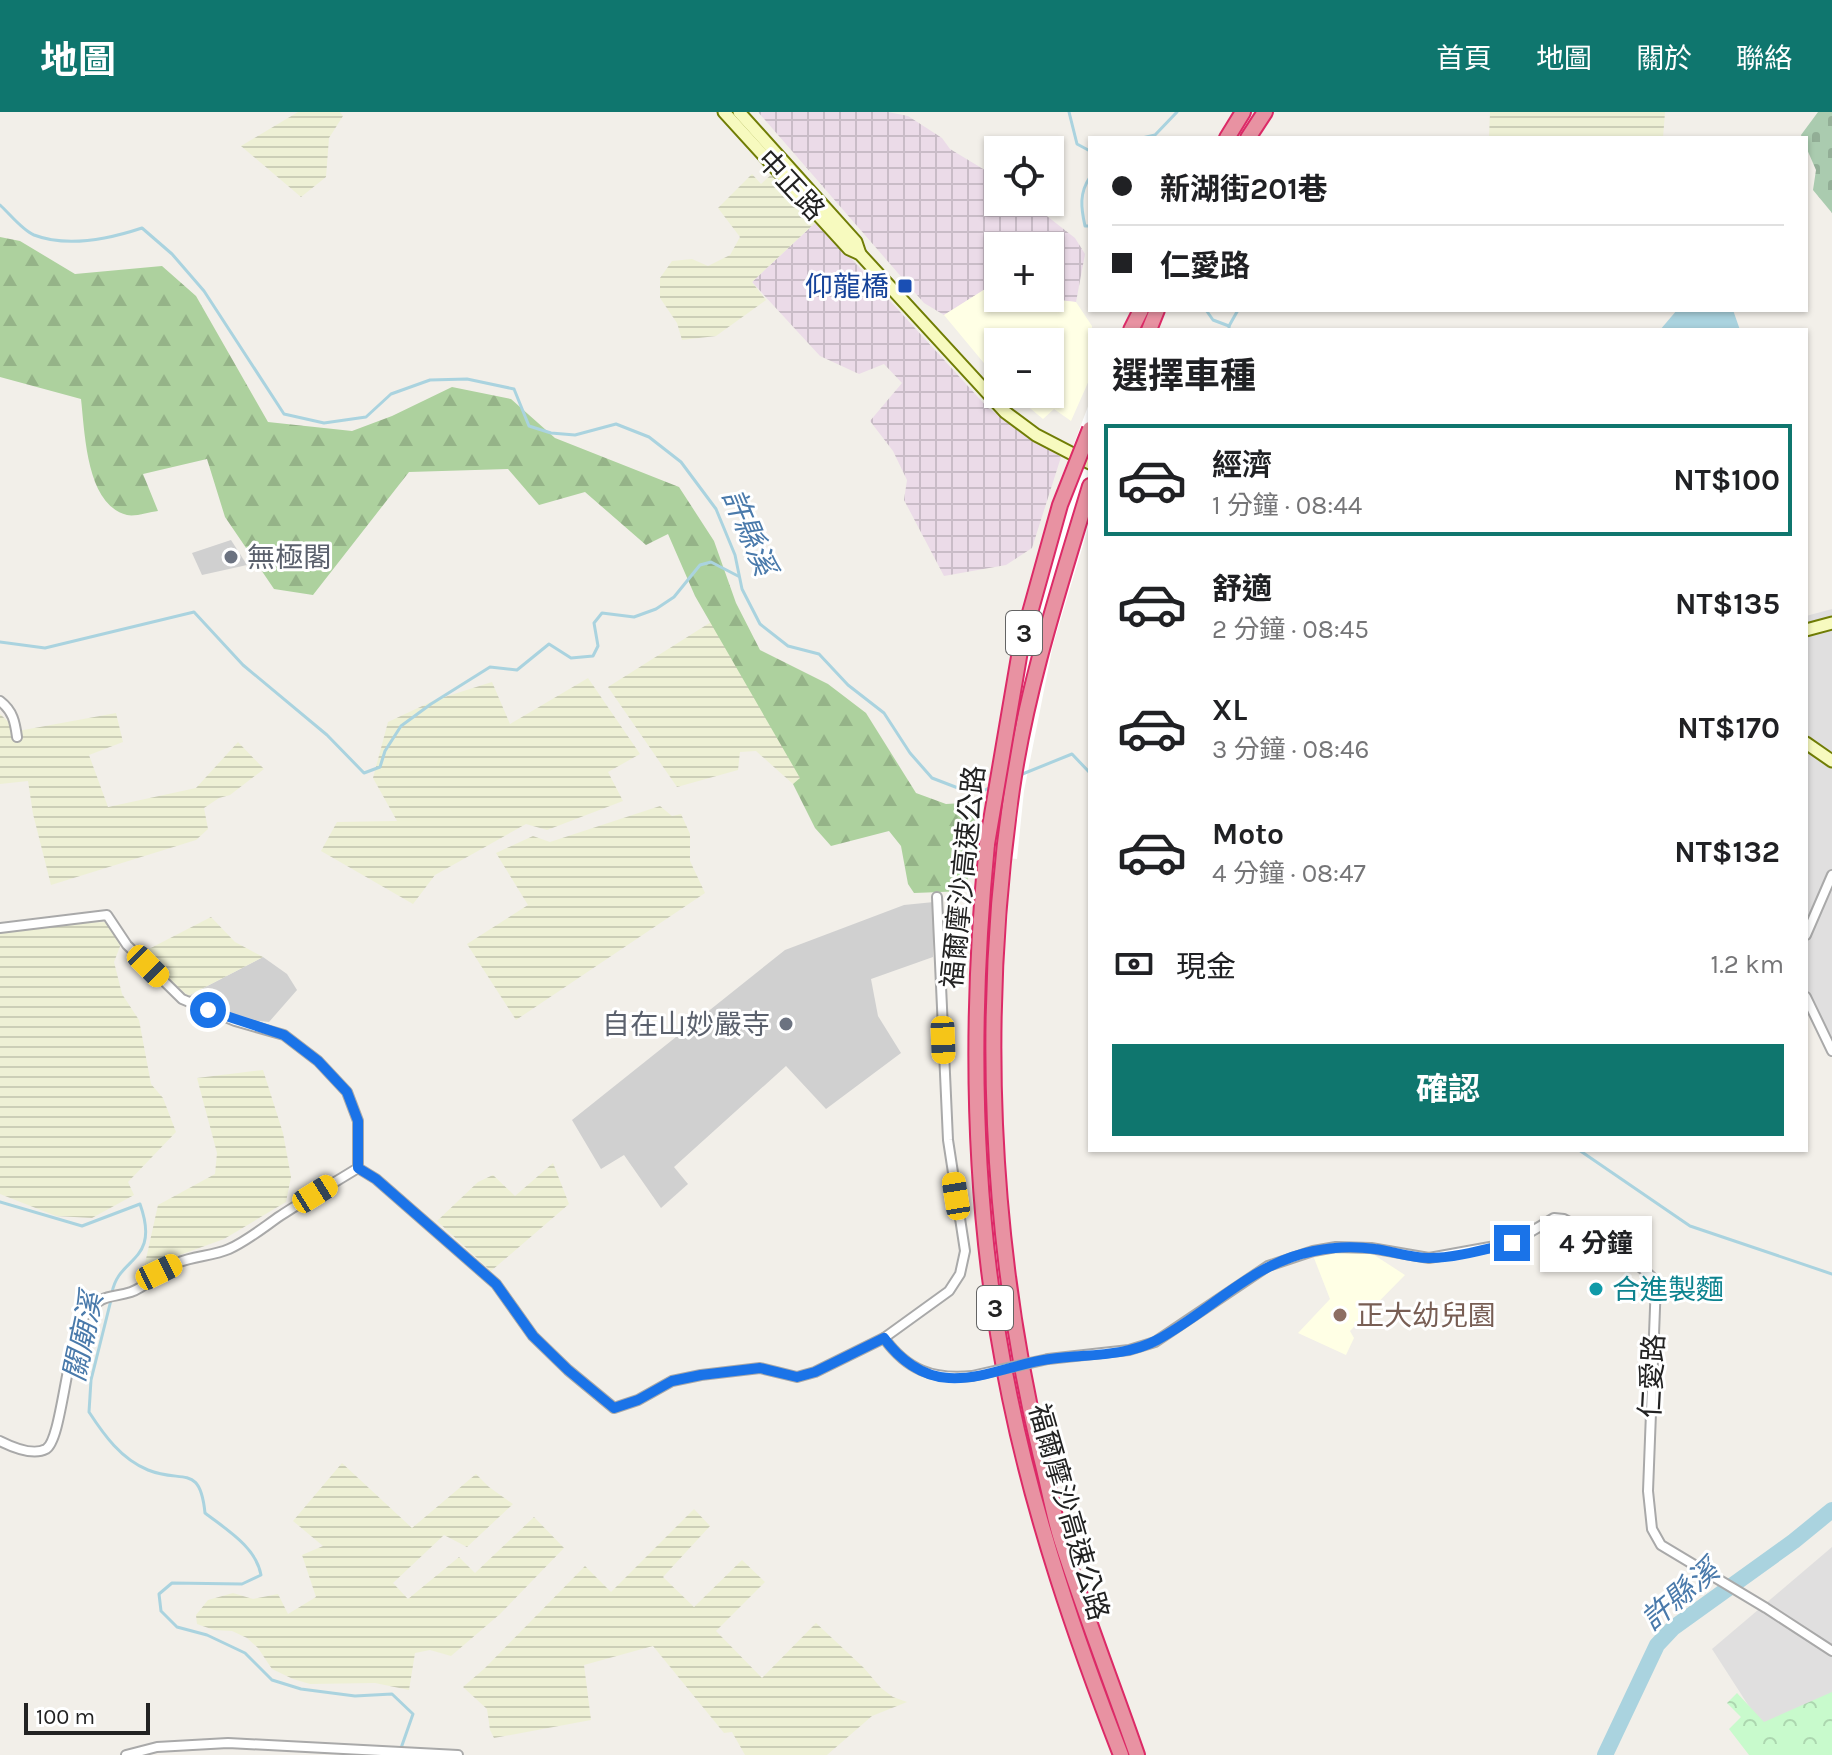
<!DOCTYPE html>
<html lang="zh-TW">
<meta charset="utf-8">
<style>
body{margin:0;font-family:Karla,"Noto Sans TC",sans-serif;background:#f2f2f2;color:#202124;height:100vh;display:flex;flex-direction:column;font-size:30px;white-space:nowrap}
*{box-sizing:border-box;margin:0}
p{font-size:26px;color:#757577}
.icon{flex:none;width:44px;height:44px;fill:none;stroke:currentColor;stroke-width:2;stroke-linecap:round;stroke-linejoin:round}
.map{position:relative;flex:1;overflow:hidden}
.sheet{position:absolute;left:1088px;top:216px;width:720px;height:824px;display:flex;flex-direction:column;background:#fff;border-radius:0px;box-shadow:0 2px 6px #0004}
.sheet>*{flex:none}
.guide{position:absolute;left:1088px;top:24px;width:720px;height:176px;border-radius:0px;box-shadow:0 2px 6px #0004;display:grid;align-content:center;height:176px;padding:0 24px;background:#fff}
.fabs{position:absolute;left:984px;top:24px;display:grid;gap:16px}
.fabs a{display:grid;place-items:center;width:80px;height:80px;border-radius:0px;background:#fff;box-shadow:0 2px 6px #0004;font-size:40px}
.scale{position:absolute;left:24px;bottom:20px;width:126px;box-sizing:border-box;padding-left:8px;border:4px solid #222;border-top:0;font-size:22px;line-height:28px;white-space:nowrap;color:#222;-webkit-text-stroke:6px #fff;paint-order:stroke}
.end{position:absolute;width:36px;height:36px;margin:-18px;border:10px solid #1a73e8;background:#fff;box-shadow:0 0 0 4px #fff}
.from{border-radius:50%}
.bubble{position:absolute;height:56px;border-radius:0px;background:#fff;box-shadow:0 2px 6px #0004;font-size:26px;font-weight:700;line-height:56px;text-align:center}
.car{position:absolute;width:24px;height:48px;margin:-24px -12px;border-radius:10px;box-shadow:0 0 6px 2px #0007;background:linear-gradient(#f5c518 24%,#345 0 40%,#f5c518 0 76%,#345 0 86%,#f5c518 0)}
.guide b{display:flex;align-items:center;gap:28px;height:76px;font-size:30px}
.guide b+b{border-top:2px solid #e0e0e0}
.guide i{width:20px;height:20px;background:#202124}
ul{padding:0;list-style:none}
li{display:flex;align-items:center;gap:24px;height:112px;margin:0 16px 12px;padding:0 8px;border:4px solid transparent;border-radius:0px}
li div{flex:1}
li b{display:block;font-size:30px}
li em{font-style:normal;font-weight:700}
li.current{border-color:#0f766e}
li>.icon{width:72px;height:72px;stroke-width:1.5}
h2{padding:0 24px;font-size:36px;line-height:96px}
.pay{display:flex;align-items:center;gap:20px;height:88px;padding:0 24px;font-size:30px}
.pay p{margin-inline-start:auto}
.cta{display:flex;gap:16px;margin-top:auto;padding:16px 24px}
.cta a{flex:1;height:92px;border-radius:0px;background:#0f766e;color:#fff;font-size:32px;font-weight:700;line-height:92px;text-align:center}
header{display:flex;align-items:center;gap:48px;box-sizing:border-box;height:112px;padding:0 40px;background:#0f766e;color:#fff}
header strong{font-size:38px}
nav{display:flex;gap:44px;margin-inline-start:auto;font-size:28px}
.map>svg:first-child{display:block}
.residential{fill:#e0dfdf}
.industrial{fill:url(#industrial-grid)}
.education{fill:#ffffe5}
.religious{fill:#d0d0d0}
.farmland{fill:url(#farmland-rules)}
.forest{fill:url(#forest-firs)}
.cemetery{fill:url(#cemetery-stones)}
.park{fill:url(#park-crowns)}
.water{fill:#aad3df}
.pier{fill:#fff}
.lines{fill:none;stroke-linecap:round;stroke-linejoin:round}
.stream{stroke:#aad3df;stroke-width:3}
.river{stroke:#aad3df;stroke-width:16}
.street-casing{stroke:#a9a9a9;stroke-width:12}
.secondary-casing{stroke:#707d05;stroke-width:15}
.highway-casing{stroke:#dc2a67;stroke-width:18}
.street{stroke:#fff;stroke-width:8}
.secondary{stroke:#f7fabf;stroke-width:11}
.highway{stroke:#e892a2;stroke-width:14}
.street-bridge-casing{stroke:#a9a9a9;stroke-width:12;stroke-linecap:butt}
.highway-bridge-casing{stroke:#dc2a67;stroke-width:18;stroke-linecap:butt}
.street-bridge{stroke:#fff;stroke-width:8}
.highway-bridge{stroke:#e892a2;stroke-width:14}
.route{stroke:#1a73e8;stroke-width:10}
.transit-dot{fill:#1a4fb4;stroke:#fff;stroke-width:3}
.worship-dot{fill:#6b7280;stroke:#fff;stroke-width:3}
.culture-dot{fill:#0f9aa8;stroke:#fff;stroke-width:3}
.education-dot{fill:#8d6e63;stroke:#fff;stroke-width:3}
.labels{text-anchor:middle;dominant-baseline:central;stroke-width:6;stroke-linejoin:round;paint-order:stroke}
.shield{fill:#fff;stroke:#646464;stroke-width:2}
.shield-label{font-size:26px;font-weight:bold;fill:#222}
.street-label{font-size:28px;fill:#222;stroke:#fff}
.transit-label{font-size:28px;fill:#164399;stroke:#fff;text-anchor:end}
.worship-label{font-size:28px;fill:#5b616d;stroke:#fff;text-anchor:start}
.culture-label{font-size:28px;fill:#0d838f;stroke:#fff;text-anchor:start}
.education-label{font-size:28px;fill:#785e54;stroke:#fff;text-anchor:start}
.water-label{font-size:30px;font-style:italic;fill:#4a7aab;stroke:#fff}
</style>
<header>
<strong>地圖</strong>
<nav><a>首頁</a><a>地圖</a><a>關於</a><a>聯絡</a></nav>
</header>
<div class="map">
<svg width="1832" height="1643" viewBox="0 0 1832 1643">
<defs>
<pattern id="industrial-grid" width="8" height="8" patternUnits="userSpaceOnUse" patternTransform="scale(2)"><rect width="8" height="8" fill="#ebdbe8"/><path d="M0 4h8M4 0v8" fill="none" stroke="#c9bcc7"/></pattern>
<pattern id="farmland-rules" width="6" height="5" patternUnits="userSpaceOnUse" patternTransform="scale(2)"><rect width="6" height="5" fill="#eef0d5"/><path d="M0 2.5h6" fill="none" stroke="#ccceb7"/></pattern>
<pattern id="forest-firs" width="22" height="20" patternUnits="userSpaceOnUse" patternTransform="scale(2)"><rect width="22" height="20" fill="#add19e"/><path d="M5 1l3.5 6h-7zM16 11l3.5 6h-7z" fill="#95b388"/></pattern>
<pattern id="cemetery-stones" width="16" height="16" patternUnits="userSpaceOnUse" patternTransform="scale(2)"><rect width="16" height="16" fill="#aacbaf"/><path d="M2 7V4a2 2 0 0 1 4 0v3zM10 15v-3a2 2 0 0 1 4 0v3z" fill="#92ae96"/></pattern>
<pattern id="park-crowns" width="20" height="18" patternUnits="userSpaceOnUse" patternTransform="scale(2)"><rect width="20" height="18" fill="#c8facc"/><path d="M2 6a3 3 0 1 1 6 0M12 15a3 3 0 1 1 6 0" fill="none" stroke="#acd6af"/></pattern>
</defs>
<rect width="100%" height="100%" fill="#f2efe9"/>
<g class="residential">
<path d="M1832,497V937L1806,878V504Z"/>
<path d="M1832,1435V1613H1761L1712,1537Z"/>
</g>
<g class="industrial">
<path d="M758,0H888L908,4L942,26L950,37L998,66V90H1029L1075,126L1085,142L1076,190L1041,186H1050V134H998V175L990,174L944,203L924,191Z"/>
<path d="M817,109L988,296L1061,345L1032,436L1006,453L944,464L904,388L907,368L893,339L870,309L902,271L884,252L859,262L820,244L752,170Z"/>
</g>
<g class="education">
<path d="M990,174L998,175V186H1041L1076,190L1092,214L1090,266L1071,309L1054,297L1043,307L1013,282H1050V230H998V268L944,203Z"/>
<path d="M1368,1139L1405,1163L1350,1219L1354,1226L1346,1243L1298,1221L1330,1187L1314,1146L1333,1141Z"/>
</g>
<g class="religious">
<path d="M231,428L247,453L202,463L192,441Z"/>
<path d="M934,790L933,845L871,867L878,904L901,941L826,997L786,954L674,1055L688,1072L661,1096L624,1043L601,1057L572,1008L785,838L904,793Z"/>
<path d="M263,845L287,862L297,878L269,910L239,907L188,884Z"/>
</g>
<g class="farmland">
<path d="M298,0H340L343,4L329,26L326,65L301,85L241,34Z"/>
<path d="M1490,0H1665L1663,26H1489Z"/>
<path d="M774,60L817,109L752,170L766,188L716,224L682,228L677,211L660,186V166L672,149L692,147L708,154L730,143L740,125L718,96L752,62L761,72Z"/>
<path d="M711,510L801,667L793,672L756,639L740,640L738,658L677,675L608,575Z"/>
<path d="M588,566L640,642L608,660L623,689L547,718L526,712L435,763L413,792L321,739L337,710L397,709L373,666L388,610L435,588L492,570L510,612Z"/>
<path d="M116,601L123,630L89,643L108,695L196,676L238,630L264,657L230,683L219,686L204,696L208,717L196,728L51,773L33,702L28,669L0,672V602L18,619Z"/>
<path d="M660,694L672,704L681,702L690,722V749L705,781L516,908L467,832L528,793L496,741L533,724L550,730Z"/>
<path d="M211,805L235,830L263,845L188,884L141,841Z"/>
<path d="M110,810L121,832L114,850L122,882L139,908L151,972L163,986L176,1020L128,1070L134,1083L92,1106L56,1104L0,1082V818L55,811Z"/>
<path d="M263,958L283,1021L291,1065L286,1090L224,1127L144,1156L158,1093L215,1062L217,1041L197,966Z"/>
<path d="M553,1051L569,1092L491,1159L437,1109L478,1070L493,1063L515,1084Z"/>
<path d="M342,1351L412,1416L476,1362L489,1375L513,1392L467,1435L444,1423L393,1471L408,1487L459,1445L475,1461L534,1405L564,1436L500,1502L451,1544L430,1538L415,1541L409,1578L375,1571L310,1572L293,1567L272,1557L258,1536L247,1526L232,1519L214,1518L197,1512L196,1503L208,1488L233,1481L253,1487L278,1482L288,1502L316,1485L302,1443L323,1434L293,1409Z"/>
<path d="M694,1397L710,1414L663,1465L694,1495L742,1448L765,1470L716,1519L762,1566L816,1511L864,1556L881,1576L893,1585L907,1590L872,1604L827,1643H745L732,1620L724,1621L653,1534L584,1553L591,1608L494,1626L490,1618L487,1597L463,1575L485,1556L585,1454L611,1480Z"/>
</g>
<path class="forest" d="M0,125L20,129L75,162L162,154L196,184L268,310L352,319L392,304L452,275L511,287L555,326L679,375L714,429L736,491L760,538L828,572L866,601L916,681L946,692L979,690L966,779L914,781L908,772L901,734L889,719L831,734L815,716L793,672L800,666L695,484L668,422L646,433L585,380L539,393L508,357L409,360L313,483L274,477L225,405L207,347L143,362L158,399C149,400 135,405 127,403C86,393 85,321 81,287L0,265Z"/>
<path class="cemetery" d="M1818,0H1832V101L1813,78L1816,58L1806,35V26H1802L1801,23Z"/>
<path class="park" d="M1832,1580V1643H1749L1729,1617L1741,1605L1727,1591L1737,1581L1764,1610Z"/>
<path class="water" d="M1677,198H1733L1740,218H1660Z"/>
<path class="pier" d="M1090,289V410L1053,533L1024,679L1017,747L996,745L997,734L978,731L1014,529L1053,388Z"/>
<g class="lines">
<g class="stream">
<path d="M1069,0L1077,32L1090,39"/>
<path d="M1142,26L1155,23L1177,0"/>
<path d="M1090,65C1079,81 1081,96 1085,114H1090"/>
<path d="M0,93C10,102 22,118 34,123C68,136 109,127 142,116L172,142L204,179L284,302L324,311L366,305L391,282L430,268L467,267L514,277L529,314L551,321L575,323L616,312L649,325L681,350L716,397L735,443L742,477L760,512L788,534L819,542L848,573L884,601L910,641L932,666L958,676L985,678L991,675"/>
<path d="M1206,198L1213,208L1229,214V218"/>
<path d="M1229,214L1238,198"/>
<path d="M0,530L45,536L194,500L243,553L327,623L364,661L380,655L385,639L401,614L431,592L490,555L517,558L549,532L571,546L593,544L598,534L594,511L602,501L634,505L656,497L674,485L700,453L711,450L738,464"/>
<path d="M1020,663L1072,642L1090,661"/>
<path d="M1579,1038L1690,1114L1832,1162"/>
<path d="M0,1090L82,1114L140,1092C161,1151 118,1144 112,1181"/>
<path d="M111,1188L91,1268L89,1300C104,1323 121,1347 148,1358C183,1372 200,1351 205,1401C227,1418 256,1435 261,1463L242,1472L172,1471L159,1482L161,1499L177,1515L207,1523L245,1541L272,1568L301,1577L355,1584L392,1582L413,1602L400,1639"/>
</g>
<path class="river" d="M1605,1643L1657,1533L1673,1516L1794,1429L1832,1398"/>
<defs>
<g id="street">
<path d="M0,589C13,599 15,610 17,625"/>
<path d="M0,816L107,803L127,833L182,887L235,909L284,923L318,949L347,980L358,1009V1056"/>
<path d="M1806,823L1832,763"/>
<path d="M1806,885L1832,939"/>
<path d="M884,1226L949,1179L960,1162L965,1139L948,1028L937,785"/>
<path d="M1048,1247L1129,1238L1155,1230L1268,1154L1313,1139L1336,1135L1371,1136L1429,1146L1512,1131L1554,1106L1564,1107C1585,1118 1644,1153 1656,1170L1648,1379L1652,1417L1661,1433L1766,1496L1832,1539"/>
<path d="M0,1329C12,1335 33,1344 46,1337C63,1327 66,1224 88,1199C102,1182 112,1186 131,1180C146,1175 161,1159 177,1151C193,1144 213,1144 229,1137C247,1129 264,1115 280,1104C306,1087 332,1072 358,1056L376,1067L496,1172L533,1224L568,1258L614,1296L638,1288L672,1269L701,1263L760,1256L797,1265L815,1260L884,1226C907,1258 933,1268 972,1264"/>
<path d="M126,1643L157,1635L228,1631L458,1643"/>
</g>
<g id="secondary">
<path d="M724,0L849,137L860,142L1005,300L1036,323L1090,351"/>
<path d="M739,0L856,130L860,142"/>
<path d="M1806,518L1832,511"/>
<path d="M1806,631L1832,649"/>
</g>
<g id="highway">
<path d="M1227,26L1243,0"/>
<path d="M1248,26L1265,0"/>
<path d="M1131,218L1141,198"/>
<path d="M1149,218L1157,198"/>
<path d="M1090,374C1060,474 1027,574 1012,677C980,899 989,1127 1041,1345C1048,1372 1053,1401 1061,1427C1084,1500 1112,1571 1137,1643"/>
<path d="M987,732C969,916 972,1104 1010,1286C1035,1408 1076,1527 1121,1643"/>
</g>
</defs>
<use href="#street" class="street-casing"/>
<use href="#secondary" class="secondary-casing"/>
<use href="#highway" class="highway-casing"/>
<use href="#street" class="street"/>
<use href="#secondary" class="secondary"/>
<use href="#highway" class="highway"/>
<defs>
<path id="street-bridge" d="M972,1264L1048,1247"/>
<path id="highway-bridge" d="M987,732L1021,533L1060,393L1090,317"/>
</defs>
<use href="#street-bridge" class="street-bridge-casing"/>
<use href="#highway-bridge" class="highway-bridge-casing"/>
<use href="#street-bridge" class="street-bridge"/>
<use href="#highway-bridge" class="highway-bridge"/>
</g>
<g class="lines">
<path class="route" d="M208,898L284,923L318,949L347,980L358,1009V1056L376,1067L496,1172L533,1224L568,1258L614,1296L638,1288L672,1269L701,1263L760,1256L797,1265L815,1260L884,1226C899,1247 922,1265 949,1266C983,1268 1017,1251 1050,1247C1085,1242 1126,1245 1157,1228C1211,1199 1252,1151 1314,1139C1333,1135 1355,1134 1375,1137C1392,1139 1411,1146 1429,1146C1455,1146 1486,1137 1512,1131"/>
</g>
<rect class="transit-dot" x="897" y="166" width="16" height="16" rx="4"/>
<g class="worship-dot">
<circle cx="231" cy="445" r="8"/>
<circle cx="786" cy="912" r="8"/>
</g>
<circle class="culture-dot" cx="1596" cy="1177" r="8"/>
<circle class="education-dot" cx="1340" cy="1203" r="8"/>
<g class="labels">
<g class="shield">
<rect x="1006" y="499" width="36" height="44" rx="6"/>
<rect x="977" y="1174" width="36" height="44" rx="6"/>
</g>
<g class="shield-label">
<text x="1024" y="521">3</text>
<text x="995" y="1196">3</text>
</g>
<g class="street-label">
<text transform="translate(791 73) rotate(47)">中正路</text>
<text transform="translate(963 765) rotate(-84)">福爾摩沙高速公路</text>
<text transform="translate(1652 1264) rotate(-87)">仁愛路</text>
<text transform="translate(1069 1400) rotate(74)">福爾摩沙高速公路</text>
</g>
<g class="transit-label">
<text x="889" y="174">仰龍橋</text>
</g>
<g class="worship-label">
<text x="247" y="445">無極閣</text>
<text x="770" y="912" text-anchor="end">自在山妙嚴寺</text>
</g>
<g class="culture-label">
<text x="1612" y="1177">合進製麵</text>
</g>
<g class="education-label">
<text x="1356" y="1203">正大幼兒園</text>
</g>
<g class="water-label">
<text transform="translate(749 420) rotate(67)">許縣溪</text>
<text transform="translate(83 1225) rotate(-78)">關廟溪</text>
<text transform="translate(1680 1483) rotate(-40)">許縣溪</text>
</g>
</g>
</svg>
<div class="fabs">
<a><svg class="icon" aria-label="locate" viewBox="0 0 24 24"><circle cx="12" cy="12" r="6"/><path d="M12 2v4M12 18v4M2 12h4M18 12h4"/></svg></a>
<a>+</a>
<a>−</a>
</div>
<div class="scale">100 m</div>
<i class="end from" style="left:208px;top:898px"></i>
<i class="end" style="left:1512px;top:1131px"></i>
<div class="bubble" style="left:1540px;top:1104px;width:112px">4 分鐘</div>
<i class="car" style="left:148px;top:854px;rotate:135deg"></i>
<i class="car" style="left:943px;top:928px;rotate:178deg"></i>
<i class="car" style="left:315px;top:1082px;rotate:58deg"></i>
<i class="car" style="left:956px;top:1084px;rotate:351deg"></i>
<i class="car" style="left:159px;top:1160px;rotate:64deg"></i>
<div class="guide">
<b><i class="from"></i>新湖街201巷</b>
<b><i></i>仁愛路</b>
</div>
<section class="sheet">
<h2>選擇車種</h2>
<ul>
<li class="current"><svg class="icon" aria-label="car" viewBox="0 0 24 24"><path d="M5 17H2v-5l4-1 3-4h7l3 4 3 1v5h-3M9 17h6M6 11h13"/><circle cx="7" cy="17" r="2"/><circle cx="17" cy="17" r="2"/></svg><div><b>經濟</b><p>1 分鐘 · 08:44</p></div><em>NT$100</em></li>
<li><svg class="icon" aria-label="car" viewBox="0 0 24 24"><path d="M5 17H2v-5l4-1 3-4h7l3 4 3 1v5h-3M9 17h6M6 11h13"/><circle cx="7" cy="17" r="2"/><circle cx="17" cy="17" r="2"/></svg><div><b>舒適</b><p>2 分鐘 · 08:45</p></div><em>NT$135</em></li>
<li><svg class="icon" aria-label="car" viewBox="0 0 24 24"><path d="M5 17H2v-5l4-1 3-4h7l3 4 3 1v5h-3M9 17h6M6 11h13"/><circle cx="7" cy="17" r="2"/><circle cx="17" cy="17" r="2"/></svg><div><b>XL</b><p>3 分鐘 · 08:46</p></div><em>NT$170</em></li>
<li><svg class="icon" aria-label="car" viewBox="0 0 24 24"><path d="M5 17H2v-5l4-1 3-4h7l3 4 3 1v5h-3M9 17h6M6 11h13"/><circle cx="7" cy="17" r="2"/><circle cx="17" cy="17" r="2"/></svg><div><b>Moto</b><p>4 分鐘 · 08:47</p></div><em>NT$132</em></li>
</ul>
<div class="pay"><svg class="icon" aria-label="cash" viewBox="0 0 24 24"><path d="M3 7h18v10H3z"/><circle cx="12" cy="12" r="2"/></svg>現金<p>1.2 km</p></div>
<div class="cta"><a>確認</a></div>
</section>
</div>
